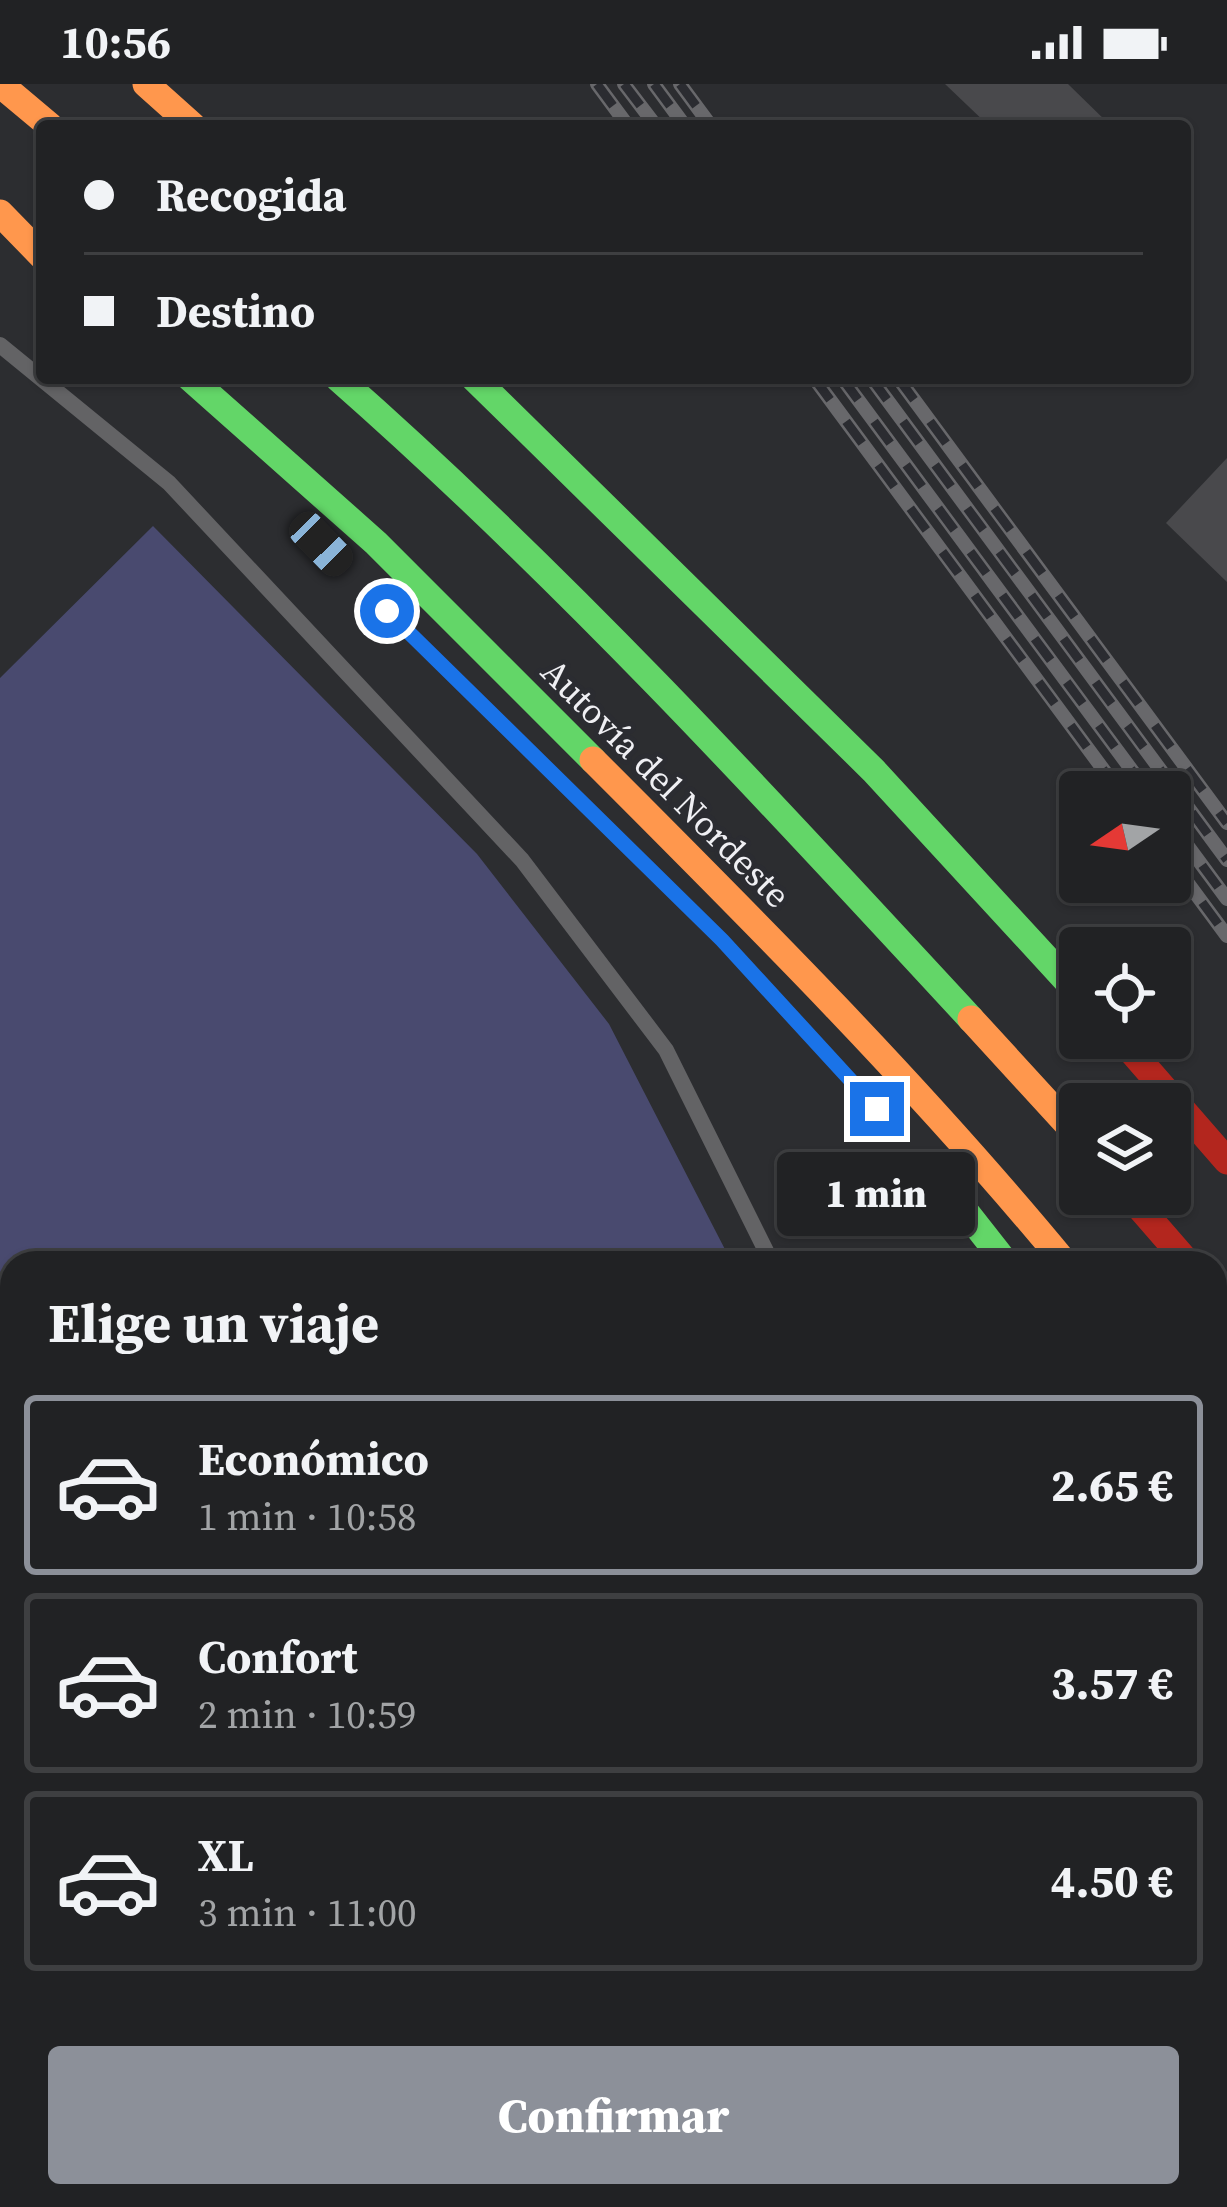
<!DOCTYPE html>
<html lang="es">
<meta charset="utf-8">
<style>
body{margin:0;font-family:"Source Serif 4",serif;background:#292a2c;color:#f1f3f6;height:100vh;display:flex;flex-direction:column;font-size:45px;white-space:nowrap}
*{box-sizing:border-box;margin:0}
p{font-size:39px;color:#a2a4a6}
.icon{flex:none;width:66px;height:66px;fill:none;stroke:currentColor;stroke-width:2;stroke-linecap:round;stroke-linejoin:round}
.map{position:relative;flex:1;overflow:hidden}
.drawer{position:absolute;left:0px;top:1167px;width:1227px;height:957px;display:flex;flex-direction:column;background:#212224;border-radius:36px 36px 0 0;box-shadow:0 3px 9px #0004,0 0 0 3px #3e3f41}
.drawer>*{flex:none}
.hud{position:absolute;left:36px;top:36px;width:1155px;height:264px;border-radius:12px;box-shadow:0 3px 9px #0004,0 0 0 3px #3e3f41;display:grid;align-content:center;height:264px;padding:0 48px;background:#212224}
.needle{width:78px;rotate:257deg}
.fabs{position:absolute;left:1059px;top:687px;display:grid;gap:24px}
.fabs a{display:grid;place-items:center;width:132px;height:132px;border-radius:12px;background:#212224;box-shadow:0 3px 9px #0004,0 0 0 3px #3e3f41;font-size:60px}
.end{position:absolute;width:54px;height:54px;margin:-27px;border:15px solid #1a73e8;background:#fff;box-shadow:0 0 0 6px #fff}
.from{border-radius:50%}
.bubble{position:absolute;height:84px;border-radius:12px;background:#212224;box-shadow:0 3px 9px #0004,0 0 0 3px #3e3f41;font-size:39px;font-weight:800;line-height:84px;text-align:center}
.car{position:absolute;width:36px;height:72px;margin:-36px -18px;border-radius:15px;box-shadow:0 0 9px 3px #0007;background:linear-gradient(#222 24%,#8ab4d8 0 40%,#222 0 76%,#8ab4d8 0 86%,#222 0)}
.hud b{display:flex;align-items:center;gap:42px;height:114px;font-size:45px}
.hud b+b{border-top:3px solid #3e3f41}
.hud i{width:30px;height:30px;background:#f1f3f6}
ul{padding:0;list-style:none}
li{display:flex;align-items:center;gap:36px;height:180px;margin:0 24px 18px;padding:0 24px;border:6px solid #3e3f41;border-radius:12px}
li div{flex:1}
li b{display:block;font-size:45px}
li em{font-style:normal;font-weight:800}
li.on{border-color:#8c9099}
li>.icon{width:108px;height:108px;stroke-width:1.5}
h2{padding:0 48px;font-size:54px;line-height:144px}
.primary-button{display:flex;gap:24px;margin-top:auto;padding:24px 48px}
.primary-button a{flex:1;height:138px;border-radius:12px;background:#8c9099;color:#fff;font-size:48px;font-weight:800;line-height:138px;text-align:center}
.status{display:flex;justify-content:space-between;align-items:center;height:84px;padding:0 60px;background:#212224;direction:ltr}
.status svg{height:33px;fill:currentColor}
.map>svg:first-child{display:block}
.green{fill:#494a6f}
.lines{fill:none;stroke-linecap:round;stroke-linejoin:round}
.stream{stroke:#5a5c98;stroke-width:10}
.building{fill:#49494c}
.lane{stroke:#636365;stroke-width:16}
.fast{stroke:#63d668;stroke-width:27}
.slow{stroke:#ff974d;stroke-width:27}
.jam{stroke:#b3261e;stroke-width:27}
.rail-casing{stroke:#68686b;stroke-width:14}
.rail{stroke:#2b2c31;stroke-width:9;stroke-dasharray:27;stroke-linecap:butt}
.route{stroke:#1a73e8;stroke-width:15}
.labels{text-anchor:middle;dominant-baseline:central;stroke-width:10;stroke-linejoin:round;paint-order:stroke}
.street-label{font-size:36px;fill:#efeff3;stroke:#2b2c31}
</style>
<div class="status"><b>10:56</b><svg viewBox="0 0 49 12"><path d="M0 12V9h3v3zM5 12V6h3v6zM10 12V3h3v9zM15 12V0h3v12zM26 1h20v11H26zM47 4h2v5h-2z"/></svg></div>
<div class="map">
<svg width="1227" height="2123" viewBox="0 0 1227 2123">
<rect width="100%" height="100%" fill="#2c2d30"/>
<g class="green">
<path d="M153,442L477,770L609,940L732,1179H12V1387L0,1377V594Z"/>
<path d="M0,1582L12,1592V2112H543L552,2123H0Z"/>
<path d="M1215,1932L1227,1944V2123H779L770,2112H1215Z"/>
</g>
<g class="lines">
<g class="stream">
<path d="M0,2027L12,2038"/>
<path d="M91,2112L103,2123"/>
</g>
</g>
<g class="building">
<path d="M945,0H1068L1111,42H989Z"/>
<path d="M1227,374V498L1166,439Z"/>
</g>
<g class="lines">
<g class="lane">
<path d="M0,261L169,399L522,776L666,966L772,1179"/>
<path d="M1215,1886L1227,1898"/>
</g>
<g class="fast">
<path d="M190,294L376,459L593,676"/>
<path d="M338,294C563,492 768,715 971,935"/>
<path d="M474,294L874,687L1080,911"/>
<path d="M940,1095L1006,1179"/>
<path d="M1215,1360L1227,1374"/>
<path d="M0,1447L12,1457"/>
<path d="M0,1532L12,1542"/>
<path d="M703,2112L713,2123"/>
</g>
<g class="slow">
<path d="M0,0L50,42"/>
<path d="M146,0L193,42"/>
<path d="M0,129L42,172"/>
<path d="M593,676C755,838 919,1002 1065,1179"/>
<path d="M971,935L1080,1054"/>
<path d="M1215,1210L1227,1224"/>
<path d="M609,2112L619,2123"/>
</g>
<g class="jam">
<path d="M1120,954L1227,1077"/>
<path d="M1128,1110L1188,1179"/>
<path d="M1215,1494L1227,1513"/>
</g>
<defs>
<g id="rail">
<path d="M597,0L628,42"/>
<path d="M624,0L656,42"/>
<path d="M654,0L685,42"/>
<path d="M680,0L711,42"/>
<path d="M814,294L1120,708"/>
<path d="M842,294L1148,708"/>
<path d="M871,294L1227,776"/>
<path d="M898,294L1227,739"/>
<path d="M1170,738L1227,815"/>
<path d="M1170,775L1227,852"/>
</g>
</defs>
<use href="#rail" class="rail-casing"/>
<use href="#rail" class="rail"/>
</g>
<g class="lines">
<path class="route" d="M387,527L722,856L877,1025"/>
</g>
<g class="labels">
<g class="street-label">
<text transform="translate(666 699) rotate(45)">Autovía del Nordeste</text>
</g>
</g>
</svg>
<div class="fabs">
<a><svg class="needle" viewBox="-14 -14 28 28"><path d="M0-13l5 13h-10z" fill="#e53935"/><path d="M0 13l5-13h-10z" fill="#a2a4a6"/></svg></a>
<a><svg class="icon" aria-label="locate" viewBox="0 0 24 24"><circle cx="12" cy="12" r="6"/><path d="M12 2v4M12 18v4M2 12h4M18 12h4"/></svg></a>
<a><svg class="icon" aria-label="layers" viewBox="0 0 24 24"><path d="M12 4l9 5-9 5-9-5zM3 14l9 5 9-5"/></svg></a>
</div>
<i class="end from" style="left:387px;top:527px"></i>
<i class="end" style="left:877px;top:1025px"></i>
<div class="bubble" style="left:777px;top:1068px;width:198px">1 min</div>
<i class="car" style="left:321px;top:460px;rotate:136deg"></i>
<div class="hud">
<b><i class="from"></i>Recogida</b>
<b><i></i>Destino</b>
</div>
<section class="drawer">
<h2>Elige un viaje</h2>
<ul>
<li class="on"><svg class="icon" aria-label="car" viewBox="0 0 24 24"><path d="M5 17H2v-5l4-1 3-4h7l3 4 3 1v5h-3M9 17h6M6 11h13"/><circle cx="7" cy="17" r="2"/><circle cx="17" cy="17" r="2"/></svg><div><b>Económico</b><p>1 min · 10:58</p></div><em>2.65 €</em></li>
<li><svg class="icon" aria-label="car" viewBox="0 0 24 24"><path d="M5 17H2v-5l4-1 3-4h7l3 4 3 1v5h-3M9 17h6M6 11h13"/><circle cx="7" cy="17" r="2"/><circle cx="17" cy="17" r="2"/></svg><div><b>Confort</b><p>2 min · 10:59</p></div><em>3.57 €</em></li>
<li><svg class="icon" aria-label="car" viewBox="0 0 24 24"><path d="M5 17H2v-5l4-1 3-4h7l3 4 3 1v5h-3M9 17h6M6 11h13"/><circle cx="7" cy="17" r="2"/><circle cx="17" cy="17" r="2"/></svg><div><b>XL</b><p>3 min · 11:00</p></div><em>4.50 €</em></li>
</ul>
<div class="primary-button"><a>Confirmar</a></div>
</section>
</div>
